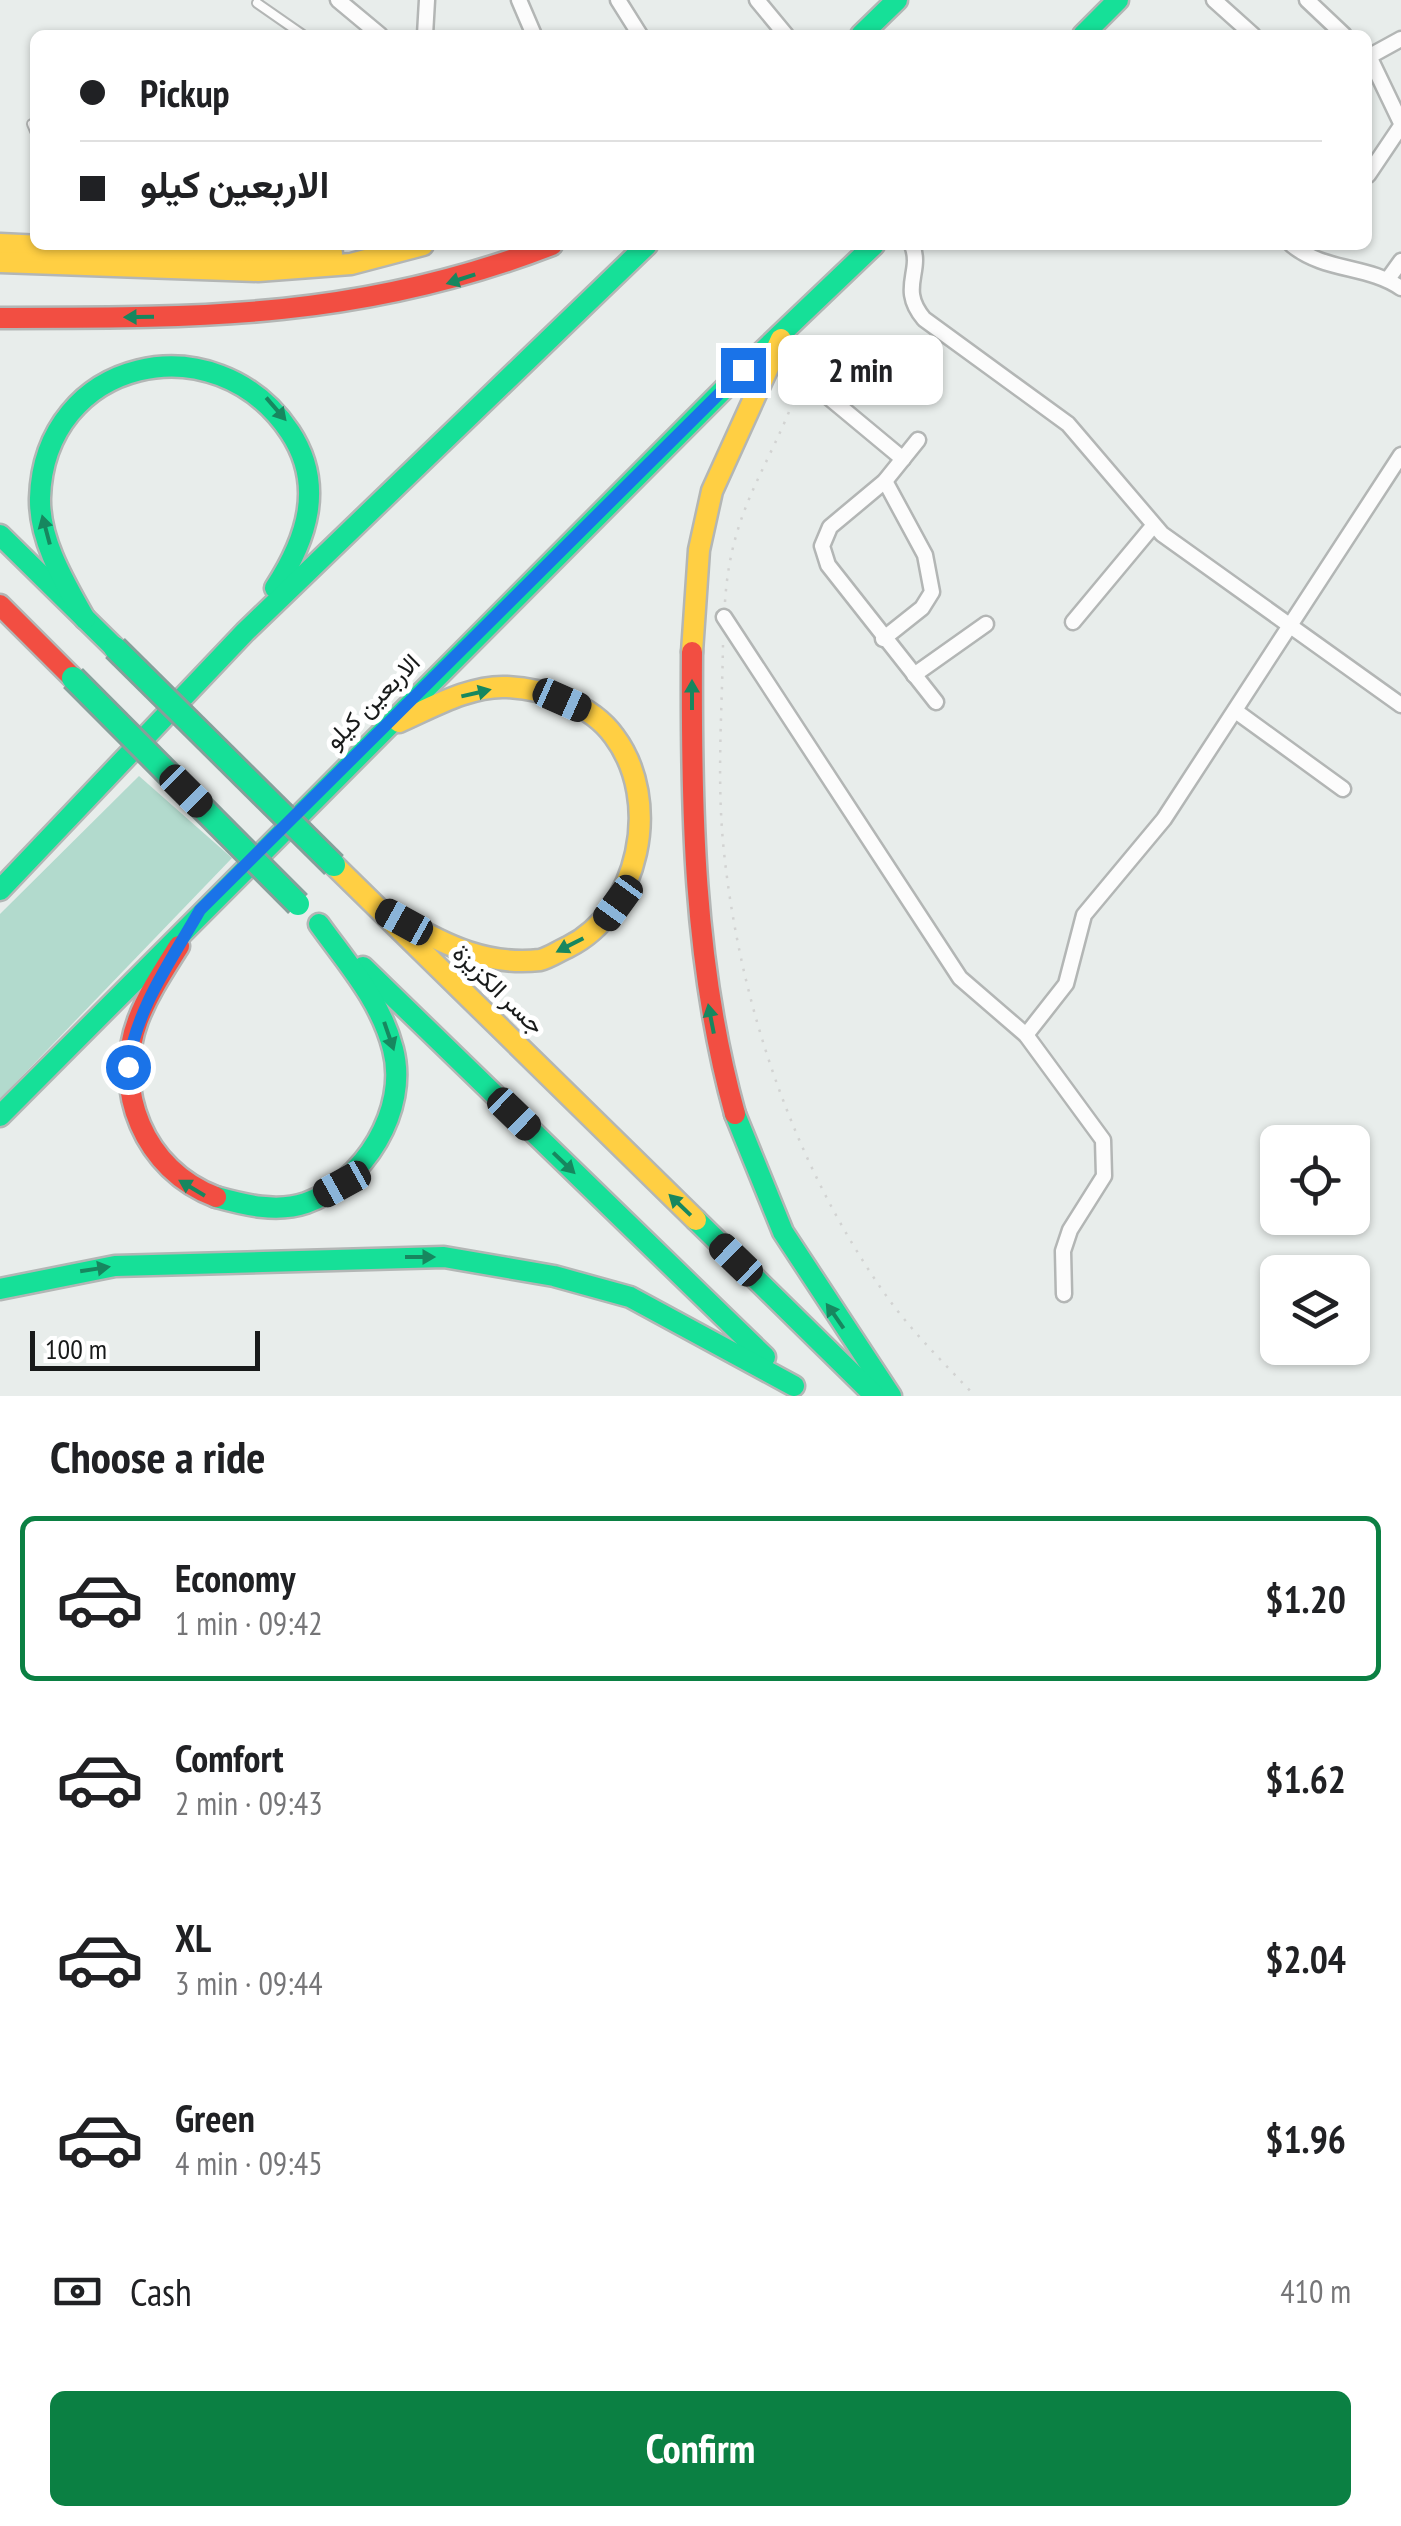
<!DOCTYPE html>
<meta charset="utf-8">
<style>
body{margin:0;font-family:"PT Sans Narrow",Vazirmatn,sans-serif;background:#f6f6f6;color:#202124;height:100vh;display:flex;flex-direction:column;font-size:38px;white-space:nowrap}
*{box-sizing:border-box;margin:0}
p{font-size:32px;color:#757577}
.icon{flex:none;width:55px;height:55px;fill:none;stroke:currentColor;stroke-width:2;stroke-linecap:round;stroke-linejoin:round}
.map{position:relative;height:1396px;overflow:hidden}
.sheet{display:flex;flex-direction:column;background:#fff;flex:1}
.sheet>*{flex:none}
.top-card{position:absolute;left:30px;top:30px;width:1342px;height:220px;border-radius:15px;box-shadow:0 2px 8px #0004;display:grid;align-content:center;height:220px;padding:0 50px;background:#fff}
.tools{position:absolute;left:1260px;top:1125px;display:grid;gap:20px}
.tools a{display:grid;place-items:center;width:110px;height:110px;border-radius:15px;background:#fff;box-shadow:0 2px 8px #0004;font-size:50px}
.scale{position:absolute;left:30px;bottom:25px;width:230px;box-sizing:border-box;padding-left:10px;border:5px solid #181a1a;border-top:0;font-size:28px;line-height:35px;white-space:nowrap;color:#181a1a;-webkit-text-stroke:8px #fff;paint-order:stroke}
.end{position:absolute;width:45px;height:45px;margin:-22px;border:12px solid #1a73e8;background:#fff;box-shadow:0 0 0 5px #fff}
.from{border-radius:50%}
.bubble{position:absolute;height:70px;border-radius:15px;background:#fff;box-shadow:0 2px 8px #0004;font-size:32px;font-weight:600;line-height:70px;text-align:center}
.car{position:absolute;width:30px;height:60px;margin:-30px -15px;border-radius:12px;box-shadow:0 0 8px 2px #0007;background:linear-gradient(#222 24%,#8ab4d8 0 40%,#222 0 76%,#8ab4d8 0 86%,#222 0)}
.top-card b{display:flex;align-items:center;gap:35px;height:95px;font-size:38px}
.top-card b+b{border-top:2px solid #e0e0e0}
.top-card i{width:25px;height:25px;background:#202124}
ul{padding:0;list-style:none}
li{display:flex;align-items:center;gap:30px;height:165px;margin:0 20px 15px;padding:0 30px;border:5px solid transparent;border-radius:15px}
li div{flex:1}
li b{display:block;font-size:38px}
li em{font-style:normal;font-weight:600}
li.on{border-color:#0b8043}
li>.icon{width:90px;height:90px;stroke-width:1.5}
h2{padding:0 50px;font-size:45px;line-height:120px}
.pay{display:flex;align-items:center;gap:25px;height:110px;padding:0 50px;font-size:38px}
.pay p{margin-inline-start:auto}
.primary-button{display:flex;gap:20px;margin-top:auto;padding:20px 50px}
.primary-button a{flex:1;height:115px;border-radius:15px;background:#0b8043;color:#fff;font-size:40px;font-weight:600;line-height:115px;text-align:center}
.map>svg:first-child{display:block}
.green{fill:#b2dacd}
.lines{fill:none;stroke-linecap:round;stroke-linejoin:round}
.lane-casing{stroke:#b3b6b5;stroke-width:12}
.street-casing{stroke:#b3b6b5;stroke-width:19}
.fast-casing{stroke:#b3b6b5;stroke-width:25}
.slow-casing{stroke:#b3b6b5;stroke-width:25}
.jam-casing{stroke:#b3b6b5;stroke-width:25}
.path{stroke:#d2d3d2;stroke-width:2.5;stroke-dasharray:2.5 8;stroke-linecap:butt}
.lane{stroke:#fcfcfc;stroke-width:8}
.street{stroke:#fcfcfc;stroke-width:14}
.fast{stroke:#16e098;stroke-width:20}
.slow{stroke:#ffcf43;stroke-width:20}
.jam{stroke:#f24e42;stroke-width:20}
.fast-bridge-casing{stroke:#869f9a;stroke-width:28;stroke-linecap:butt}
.fast-bridge{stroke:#16e098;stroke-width:22}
.oneway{fill:#17875f}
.route{stroke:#1a73e8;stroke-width:12}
.labels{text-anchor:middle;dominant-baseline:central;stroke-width:10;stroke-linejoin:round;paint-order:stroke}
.street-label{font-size:25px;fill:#181a1a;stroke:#fff}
</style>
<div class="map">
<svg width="1401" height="1396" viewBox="0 0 1401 1396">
<rect width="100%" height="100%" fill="#e8edeb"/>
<path class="green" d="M139,776L232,858L0,1099V914Z"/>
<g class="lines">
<defs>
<g id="lane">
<path d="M257,3L303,35"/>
<path d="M32,124L35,131"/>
</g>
<g id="street">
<path d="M338,0L380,35"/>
<path d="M519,0L534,35"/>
<path d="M618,0L640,35"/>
<path d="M757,0L786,35"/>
<path d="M1214,0L1253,35"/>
<path d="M1307,0L1344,35"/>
<path d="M425,35L427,0"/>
<path d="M1368,54L1401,123"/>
<path d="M1370,56L1401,39"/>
<path d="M1368,175L1401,126"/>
<path d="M912,245C923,272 898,288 924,319L1068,424L1162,534L1401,705"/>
<path d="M1292,245C1325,272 1368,265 1401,288"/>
<path d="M1388,279L1401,261"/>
<path d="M802,375L903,459"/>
<path d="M918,440L885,481L830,527L822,546L828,565L936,702"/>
<path d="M724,617L960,978L1026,1035L1103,1140L1104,1176L1070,1230L1063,1251L1064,1294"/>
<path d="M1073,622L1153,526"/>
<path d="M883,639L922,608L932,592L925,555L885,481"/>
<path d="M914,675L986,624"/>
<path d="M1237,712L1343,789"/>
<path d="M1026,1035L1066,984L1084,915L1164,819L1401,455"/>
</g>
<g id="fast">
<path d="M861,35L897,0"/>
<path d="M1083,35L1118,0"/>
<path d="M0,535L115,648"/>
<path d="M85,619C65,583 39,541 40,498C44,358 215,320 290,432C325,485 307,539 275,588"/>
<path d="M0,890L245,632L647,245"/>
<path d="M363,967L765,1357"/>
<path d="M735,1114L783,1232L891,1396"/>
<path d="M0,1116L743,370L874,245"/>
<path d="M216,1197C245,1205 277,1213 306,1203C364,1182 409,1110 393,1049C381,1001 347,963 319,924"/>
<path d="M696,1220L875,1396"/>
<path d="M0,1289L115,1266L444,1257L554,1276L630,1297L794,1386"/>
</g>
<g id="slow">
<path d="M0,244L231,255L332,253"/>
<path d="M0,262L258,271L351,264L423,245"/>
<path d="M692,652L699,550L712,491L781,339"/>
<path d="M399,722C431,708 470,685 507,687C545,689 591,704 614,736C663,801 639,912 568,947C559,951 549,958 540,960C489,966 446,946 404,921"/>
<path d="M334,865L696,1220"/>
</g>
<g id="jam">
<path d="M0,318C201,318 361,319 552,245"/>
<path d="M0,605L73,678"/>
<path d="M692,652C691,808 693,963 735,1114"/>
<path d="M179,946C164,970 148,994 138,1020C112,1090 144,1170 216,1197"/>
</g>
</defs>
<use href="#lane" class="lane-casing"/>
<use href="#street" class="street-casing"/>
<use href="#fast" class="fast-casing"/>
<use href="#slow" class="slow-casing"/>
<use href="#jam" class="jam-casing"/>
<g class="path">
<path d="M802,345L803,362"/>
<path d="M725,602C731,508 768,471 798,389"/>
<path d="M723,645C722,710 717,776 723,842C738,1001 793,1163 885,1294C911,1331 944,1363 975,1396"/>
</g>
<use href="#lane" class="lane"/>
<use href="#street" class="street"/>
<use href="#fast" class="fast"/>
<use href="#slow" class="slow"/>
<use href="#jam" class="jam"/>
<defs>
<g id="fast-bridge">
<path d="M115,648L334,865"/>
<path d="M73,678L298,904"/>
</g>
</defs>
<use href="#fast-bridge" class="fast-bridge-casing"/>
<use href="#fast-bridge" class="fast-bridge"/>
</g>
<defs><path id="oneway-solid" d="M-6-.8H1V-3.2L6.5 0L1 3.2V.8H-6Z" transform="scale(2.5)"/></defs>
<g class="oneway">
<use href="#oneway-solid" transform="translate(461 279) rotate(162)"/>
<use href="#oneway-solid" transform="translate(139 317) rotate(179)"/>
<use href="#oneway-solid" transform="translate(276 409) rotate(49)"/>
<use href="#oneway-solid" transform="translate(46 530) rotate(-105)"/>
<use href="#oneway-solid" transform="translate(476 693) rotate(-13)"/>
<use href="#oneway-solid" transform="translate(692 695) rotate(-90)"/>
<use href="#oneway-solid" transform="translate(570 945) rotate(153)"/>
<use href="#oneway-solid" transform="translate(711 1019) rotate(-101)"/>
<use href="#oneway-solid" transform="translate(389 1036) rotate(71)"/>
<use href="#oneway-solid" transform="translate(564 1163) rotate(44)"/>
<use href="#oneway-solid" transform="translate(192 1188) rotate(-149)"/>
<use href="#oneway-solid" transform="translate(680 1205) rotate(-136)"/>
<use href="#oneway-solid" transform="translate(420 1257)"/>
<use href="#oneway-solid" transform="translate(95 1269) rotate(-9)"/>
<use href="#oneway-solid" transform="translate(835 1316) rotate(-125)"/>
</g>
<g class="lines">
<path class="route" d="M128,1067C136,1008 171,961 200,910L743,370"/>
</g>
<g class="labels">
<g class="street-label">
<text transform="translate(372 701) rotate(-45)">الاربعين كيلو</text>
<text transform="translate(499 989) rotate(44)">جسر الكزيزة</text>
</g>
</g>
</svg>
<div class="tools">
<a><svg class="icon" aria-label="locate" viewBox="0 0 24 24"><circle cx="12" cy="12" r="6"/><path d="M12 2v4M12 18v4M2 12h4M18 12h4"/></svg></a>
<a><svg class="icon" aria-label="layers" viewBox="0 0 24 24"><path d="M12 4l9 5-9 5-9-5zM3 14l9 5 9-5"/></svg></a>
</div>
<div class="scale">100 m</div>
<i class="end from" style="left:128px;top:1067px"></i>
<i class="end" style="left:743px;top:370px"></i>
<div class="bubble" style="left:778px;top:335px;width:165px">2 min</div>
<i class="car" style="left:562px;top:700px;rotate:114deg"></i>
<i class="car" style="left:186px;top:791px;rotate:135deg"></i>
<i class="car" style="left:618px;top:903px;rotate:216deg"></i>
<i class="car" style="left:404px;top:922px;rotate:299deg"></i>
<i class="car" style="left:514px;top:1114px;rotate:134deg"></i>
<i class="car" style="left:342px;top:1184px;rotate:241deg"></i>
<i class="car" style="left:736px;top:1260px;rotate:314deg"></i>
<div class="top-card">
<b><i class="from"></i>Pickup</b>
<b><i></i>الاربعين كيلو</b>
</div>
</div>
<section class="sheet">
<h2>Choose a ride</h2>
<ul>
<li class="on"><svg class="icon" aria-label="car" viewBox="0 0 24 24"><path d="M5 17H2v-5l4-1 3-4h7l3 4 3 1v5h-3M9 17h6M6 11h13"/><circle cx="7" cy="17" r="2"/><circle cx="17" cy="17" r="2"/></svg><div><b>Economy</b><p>1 min · 09:42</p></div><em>$1.20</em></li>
<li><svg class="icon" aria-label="car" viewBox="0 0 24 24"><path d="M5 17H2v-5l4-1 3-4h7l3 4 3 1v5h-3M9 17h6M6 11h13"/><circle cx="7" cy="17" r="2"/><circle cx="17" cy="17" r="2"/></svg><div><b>Comfort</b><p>2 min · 09:43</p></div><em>$1.62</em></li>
<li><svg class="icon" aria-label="car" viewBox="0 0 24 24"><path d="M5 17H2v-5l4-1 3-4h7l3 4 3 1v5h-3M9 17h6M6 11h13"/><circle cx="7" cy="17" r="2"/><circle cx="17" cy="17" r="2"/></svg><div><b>XL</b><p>3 min · 09:44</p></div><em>$2.04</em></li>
<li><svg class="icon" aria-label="car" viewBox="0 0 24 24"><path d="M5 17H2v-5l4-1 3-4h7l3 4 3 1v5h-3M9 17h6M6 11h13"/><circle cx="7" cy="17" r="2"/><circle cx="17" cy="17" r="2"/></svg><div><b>Green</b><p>4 min · 09:45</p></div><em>$1.96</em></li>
</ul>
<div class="pay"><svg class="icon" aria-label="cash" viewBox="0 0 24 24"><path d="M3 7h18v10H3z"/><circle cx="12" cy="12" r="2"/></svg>Cash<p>410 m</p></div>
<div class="primary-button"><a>Confirm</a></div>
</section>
